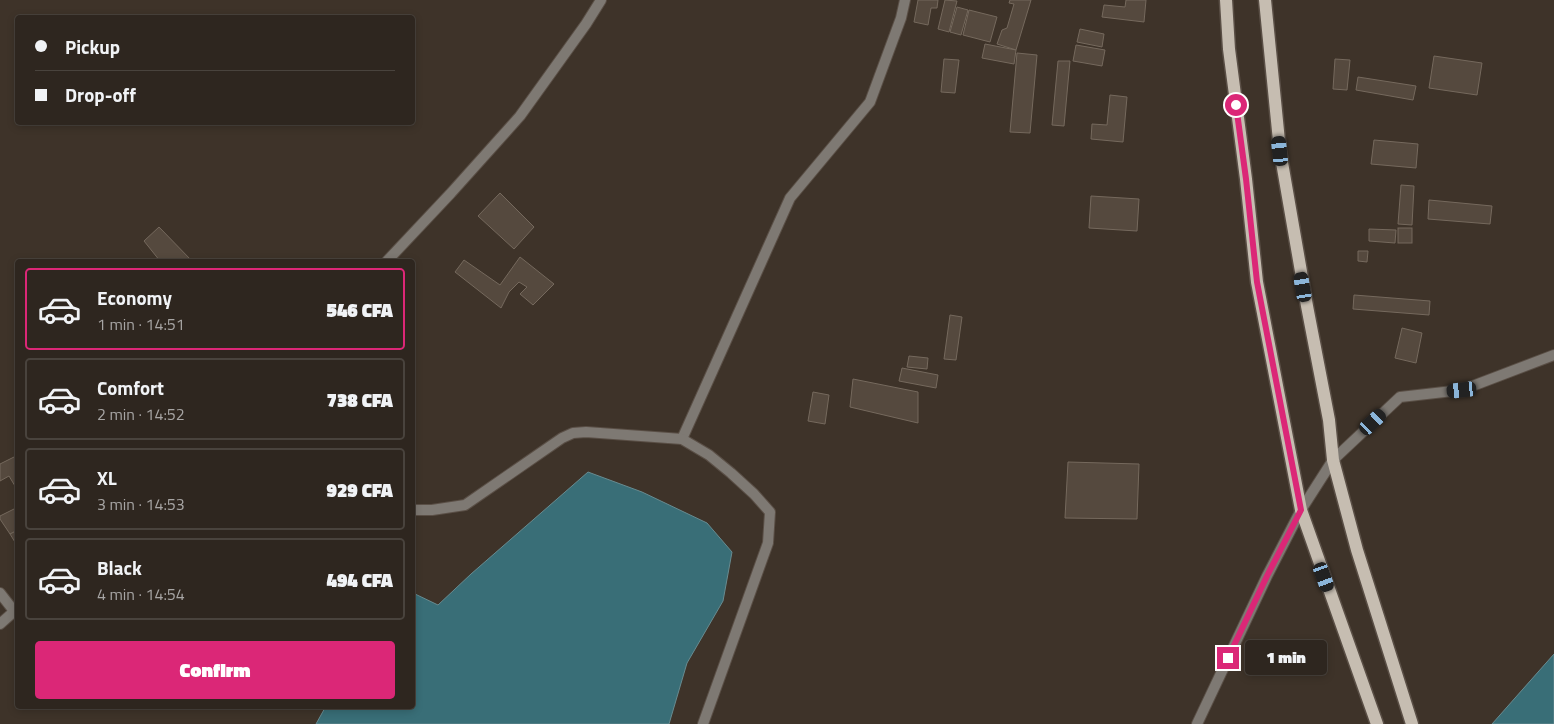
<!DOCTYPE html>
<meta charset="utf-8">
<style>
body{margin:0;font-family:"Titillium Web",sans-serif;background:#3a322c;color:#f1f3f6;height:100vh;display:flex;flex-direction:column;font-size:19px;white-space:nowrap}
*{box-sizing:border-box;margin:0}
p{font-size:16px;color:#a7a5a4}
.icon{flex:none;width:28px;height:28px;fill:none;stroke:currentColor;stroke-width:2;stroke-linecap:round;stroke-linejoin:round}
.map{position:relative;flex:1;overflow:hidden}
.side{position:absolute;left:15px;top:259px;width:400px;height:450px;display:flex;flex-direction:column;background:#2e261f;border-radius:5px;box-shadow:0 2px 8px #0003,0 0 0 1px #49433d}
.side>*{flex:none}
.banner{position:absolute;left:15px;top:15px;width:400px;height:110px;border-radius:5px;box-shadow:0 2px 8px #0003,0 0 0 1px #49433d;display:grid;align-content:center;height:110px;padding:0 20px;background:#2e261f}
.end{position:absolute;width:22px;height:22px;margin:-11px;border:6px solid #db2777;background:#fff;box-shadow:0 0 0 2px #fff}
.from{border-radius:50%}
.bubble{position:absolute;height:35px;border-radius:5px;background:#2e261f;box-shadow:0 2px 8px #0003,0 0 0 1px #49433d;font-size:16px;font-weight:800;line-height:35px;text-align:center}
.car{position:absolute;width:15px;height:30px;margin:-15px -8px;border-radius:6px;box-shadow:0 0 4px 1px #0007;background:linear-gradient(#222 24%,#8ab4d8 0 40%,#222 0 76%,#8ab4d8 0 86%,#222 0)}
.banner b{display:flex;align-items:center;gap:18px;height:48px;font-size:19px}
.banner b+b{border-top:1px solid #49433d}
.banner i{width:12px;height:12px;background:#f1f3f6}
ul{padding:9px 0 0;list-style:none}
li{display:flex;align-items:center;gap:15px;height:82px;margin:0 10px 8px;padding:0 10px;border:2px solid #49433d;border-radius:5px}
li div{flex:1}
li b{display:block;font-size:19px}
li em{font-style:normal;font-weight:800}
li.active{border-color:#db2777}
li>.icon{width:45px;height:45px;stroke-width:1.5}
.button{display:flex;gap:10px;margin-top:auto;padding:10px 20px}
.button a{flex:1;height:58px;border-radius:5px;background:#db2777;color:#fff;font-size:20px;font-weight:800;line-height:58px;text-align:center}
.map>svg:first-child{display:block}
.water{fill:#396e77;stroke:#688b90}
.building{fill:#55493e;stroke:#75695d}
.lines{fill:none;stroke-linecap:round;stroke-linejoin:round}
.minor-casing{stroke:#5a4f46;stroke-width:12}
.primary-casing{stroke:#5a4f46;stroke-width:15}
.minor{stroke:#7e7973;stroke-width:10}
.primary{stroke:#c6bdb1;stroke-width:12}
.route{stroke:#db2777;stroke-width:6}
</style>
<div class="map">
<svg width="1554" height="724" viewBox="0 0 1554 724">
<rect width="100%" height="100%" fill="#3e3329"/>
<g class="water">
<path d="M588,472L642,492L707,523L732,552L723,601L687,663L669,724H316L326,706H412L413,593L438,605L471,574Z"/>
<path d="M1554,654V724H1492Z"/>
</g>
<g class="building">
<path d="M918,0H938L937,8H931L928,25L914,22Z"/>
<path d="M945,0L957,1L949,32L938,29Z"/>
<path d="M1010,0H1031L1016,50L997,44L1002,30L1007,28L1014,4L1009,3Z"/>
<path d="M1126,0H1146L1144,22L1102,17L1104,5L1125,7Z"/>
<path d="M957,7L968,10L961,35L950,32Z"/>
<path d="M969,10L997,17L990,42L963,35Z"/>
<path d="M1080,29L1104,34L1102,47L1077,42Z"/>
<path d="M985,44L1016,50L1014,64L982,58Z"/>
<path d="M1076,45L1105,50L1102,66L1073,61Z"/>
<path d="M1017,53L1037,55L1030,133L1010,132Z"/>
<path d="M1434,56L1482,63L1477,95L1429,88Z"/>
<path d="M944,59L959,60L955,93L941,92Z"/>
<path d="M1335,59L1350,60L1347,90L1333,89Z"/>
<path d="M1058,61H1070L1064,126L1052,125Z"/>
<path d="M1358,77L1416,86L1413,100L1356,90Z"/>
<path d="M1110,95L1127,97L1123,142L1091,139L1092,124L1107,125Z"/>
<path d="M1374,140L1418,144L1416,168L1371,164Z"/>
<path d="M1401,185L1414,186L1412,225L1398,224Z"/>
<path d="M500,193L534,227L514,249L478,216Z"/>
<path d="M1091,196L1139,199L1137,231L1089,228Z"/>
<path d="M1429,200L1492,206L1490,224L1428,219Z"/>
<path d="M159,227L192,261H160L144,241Z"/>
<rect x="1398" y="228" width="14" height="15"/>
<path d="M1369,229L1396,230L1395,243L1369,241Z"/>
<path d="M1358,251H1368L1367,262L1358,261Z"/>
<path d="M520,257L554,284L533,305L520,294L527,287L519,282L509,292L501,308L455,272L464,260L500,285Z"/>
<path d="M1354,295L1430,301L1429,315L1353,309Z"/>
<path d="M950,315L962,317L956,360L944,359Z"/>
<path d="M1402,328L1422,333L1416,363L1395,358Z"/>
<path d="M909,356L928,358L927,369L907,367Z"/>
<path d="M902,368L938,375L936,388L899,381Z"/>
<path d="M853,379L918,392V423L850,407Z"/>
<path d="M813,392L829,395L825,424L808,421Z"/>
<path d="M16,456L18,460V491L9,476L0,481V464Z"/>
<path d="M1068,462L1139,464L1137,519L1065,518Z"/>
<path d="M18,507V530L10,534L0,519V516Z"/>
<path d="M18,530V547L10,534Z"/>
</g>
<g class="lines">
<defs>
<g id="minor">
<path d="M387,261L451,193L520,116L586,24L601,0"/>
<path d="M682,439L790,198L870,102L901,18L905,0"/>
<path d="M412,510H432L465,505L562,438L573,433L586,432L682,439L709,455L731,473L754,494L770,512L768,543L703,724"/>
<path d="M0,593L14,611"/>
<path d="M0,624L18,608"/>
<path d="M1197,724L1267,576L1301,510L1333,460L1400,397L1462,390L1554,355"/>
</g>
<g id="primary">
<path d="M1226,0L1229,49L1246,179L1257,282L1301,510L1377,724"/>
<path d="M1265,0L1280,151L1307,306L1329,420L1333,460L1357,550L1412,724"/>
</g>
</defs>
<use href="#minor" class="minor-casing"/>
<use href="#primary" class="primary-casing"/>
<use href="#minor" class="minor"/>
<use href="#primary" class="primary"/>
</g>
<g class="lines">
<path class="route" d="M1228,658L1267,576L1301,510L1257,282L1246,179L1236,105"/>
</g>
</svg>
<i class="end from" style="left:1236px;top:105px"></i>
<i class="end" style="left:1228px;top:658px"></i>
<div class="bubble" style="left:1245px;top:640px;width:82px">1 min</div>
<i class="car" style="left:1280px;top:151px;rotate:354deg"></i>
<i class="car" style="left:1303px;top:287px;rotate:350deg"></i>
<i class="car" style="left:1462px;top:390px;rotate:264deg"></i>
<i class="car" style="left:1373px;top:422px;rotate:47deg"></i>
<i class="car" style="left:1324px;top:577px;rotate:160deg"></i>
<div class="banner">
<b><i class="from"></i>Pickup</b>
<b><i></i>Drop-off</b>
</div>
<section class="side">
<ul>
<li class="active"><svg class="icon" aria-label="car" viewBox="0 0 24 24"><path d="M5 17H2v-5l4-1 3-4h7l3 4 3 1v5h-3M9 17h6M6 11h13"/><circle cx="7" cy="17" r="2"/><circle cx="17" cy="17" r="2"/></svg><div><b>Economy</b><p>1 min · 14:51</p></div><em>546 CFA</em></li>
<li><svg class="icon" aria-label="car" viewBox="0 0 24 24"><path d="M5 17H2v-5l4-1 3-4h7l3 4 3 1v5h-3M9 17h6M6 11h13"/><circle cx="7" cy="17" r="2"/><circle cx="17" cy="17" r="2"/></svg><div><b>Comfort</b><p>2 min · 14:52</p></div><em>738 CFA</em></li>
<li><svg class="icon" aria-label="car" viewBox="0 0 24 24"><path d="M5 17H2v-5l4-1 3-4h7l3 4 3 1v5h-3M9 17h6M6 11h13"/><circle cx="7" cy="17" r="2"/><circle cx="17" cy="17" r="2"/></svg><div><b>XL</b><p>3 min · 14:53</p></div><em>929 CFA</em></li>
<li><svg class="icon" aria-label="car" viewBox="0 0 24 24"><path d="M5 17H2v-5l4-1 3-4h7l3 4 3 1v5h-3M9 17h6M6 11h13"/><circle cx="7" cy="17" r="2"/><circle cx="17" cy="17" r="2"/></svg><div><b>Black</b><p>4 min · 14:54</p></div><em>494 CFA</em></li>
</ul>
<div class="button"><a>Confirm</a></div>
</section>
</div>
